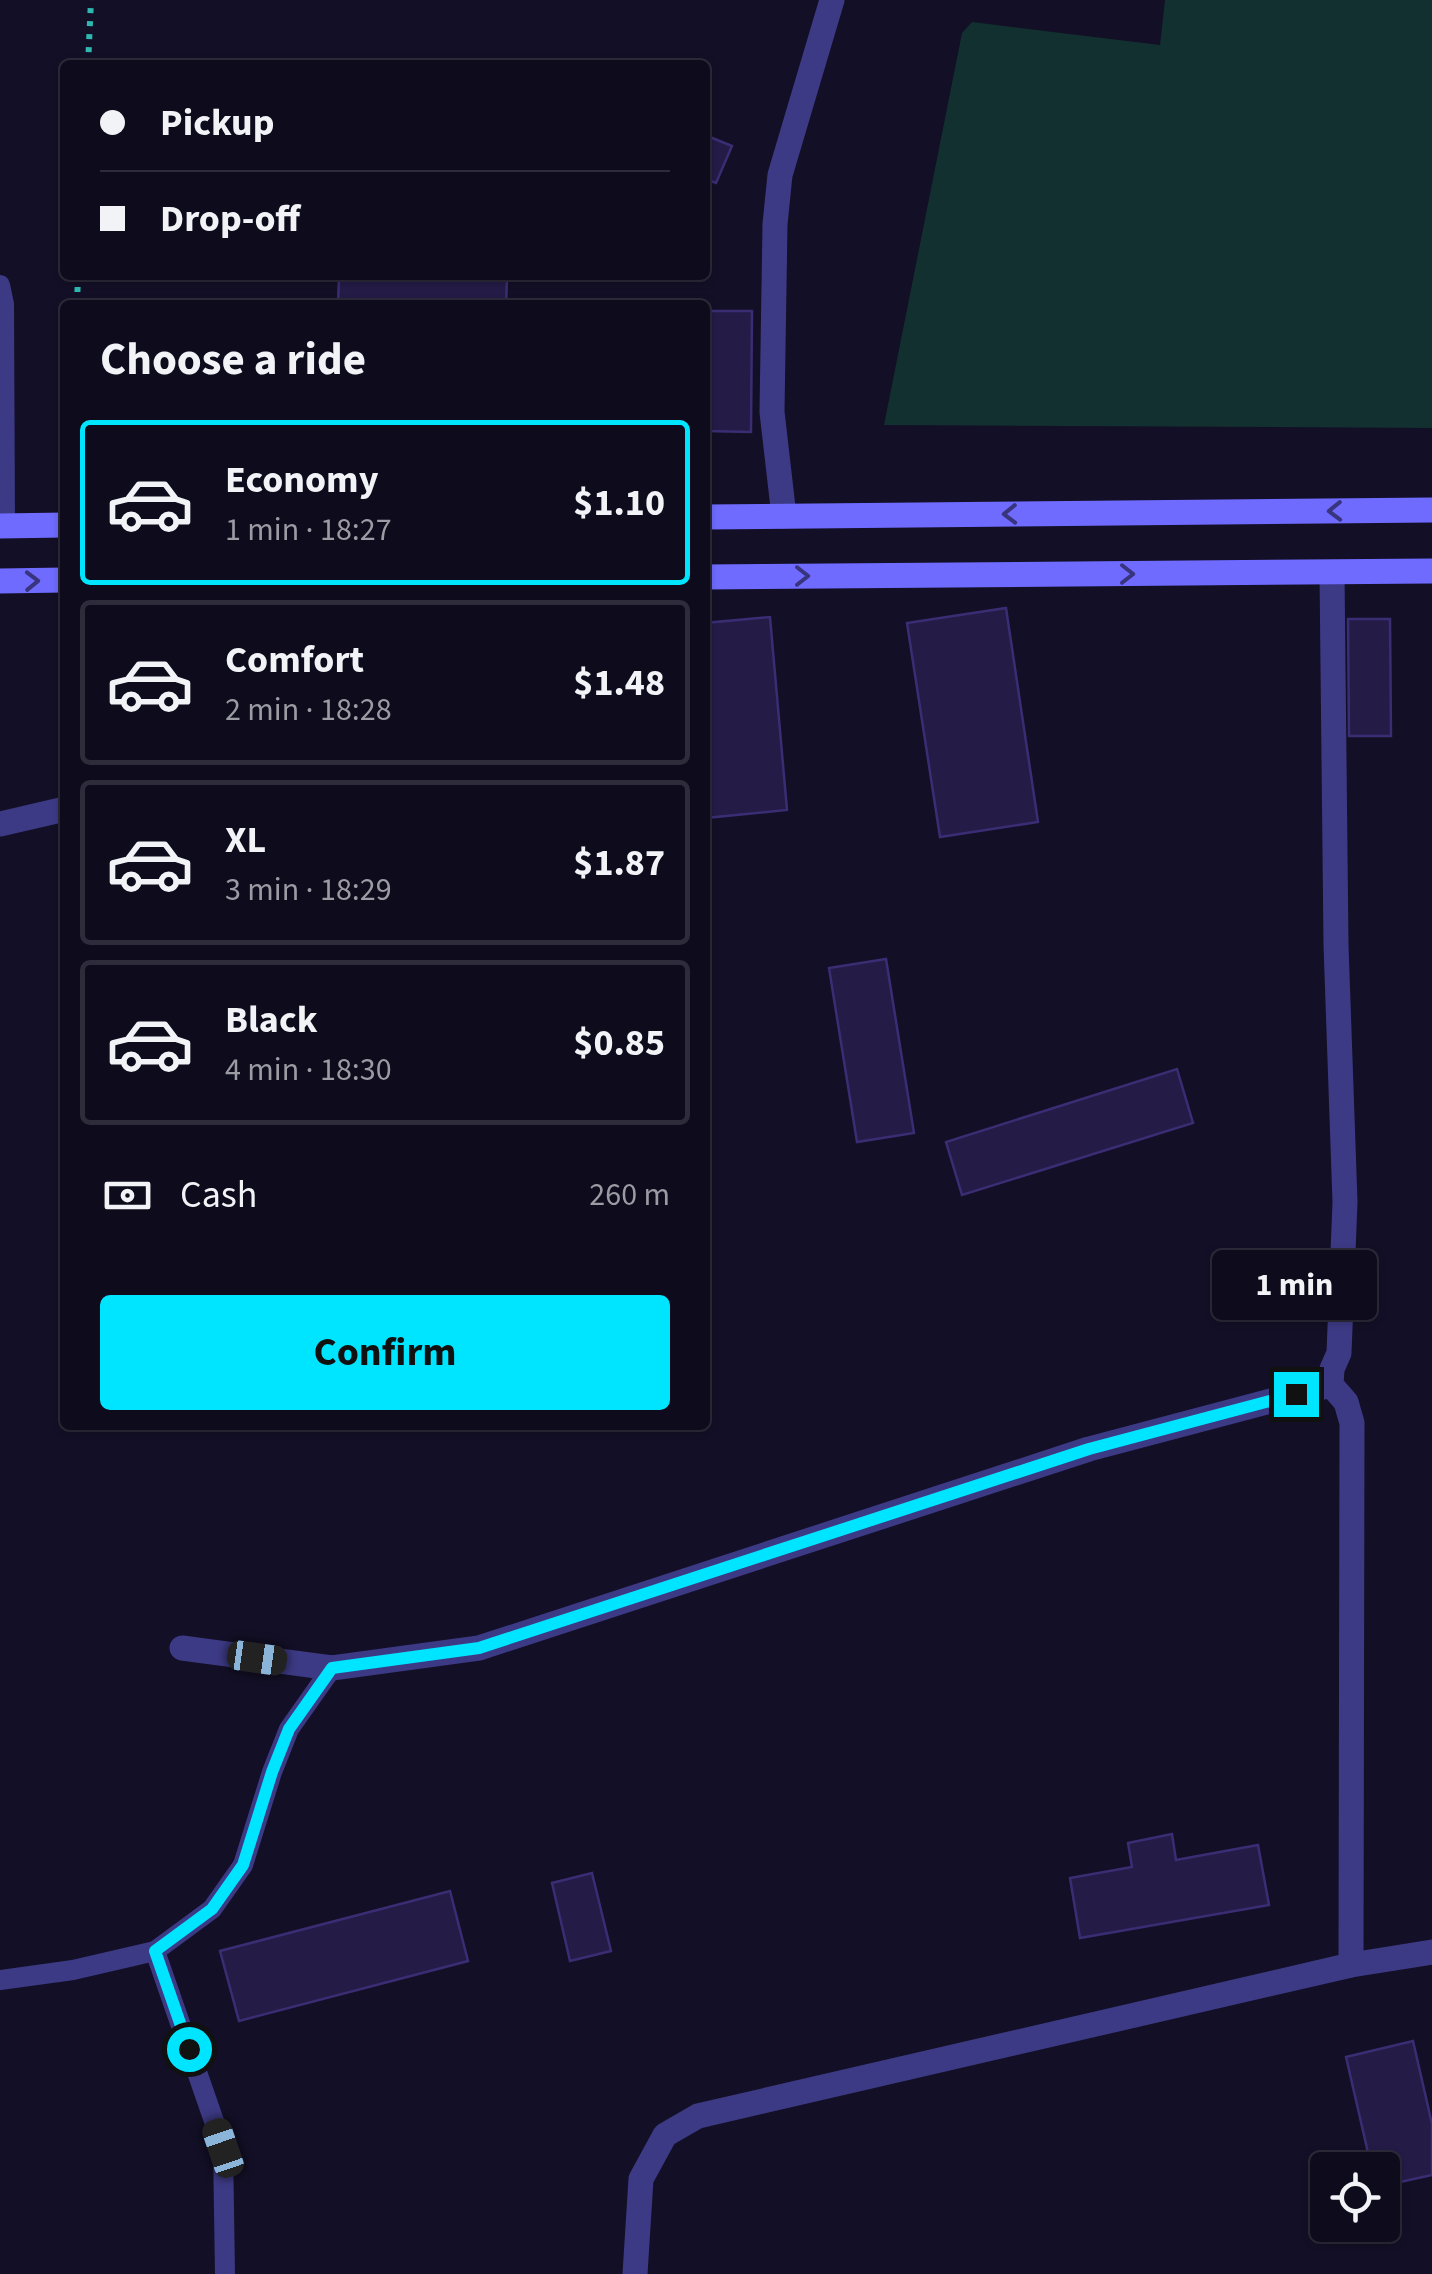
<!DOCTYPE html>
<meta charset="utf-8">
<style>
body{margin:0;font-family:"Source Sans 3",sans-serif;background:#1c1929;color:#f1f3f6;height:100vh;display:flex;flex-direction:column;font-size:38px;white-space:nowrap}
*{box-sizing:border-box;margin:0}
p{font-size:32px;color:#9b9ba3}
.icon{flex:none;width:55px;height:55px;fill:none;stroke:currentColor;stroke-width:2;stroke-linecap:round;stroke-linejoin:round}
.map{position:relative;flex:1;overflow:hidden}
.details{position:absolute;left:60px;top:300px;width:650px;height:1130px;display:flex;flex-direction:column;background:#0e0b1c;border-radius:10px;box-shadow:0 2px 8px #0004,0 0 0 2px #2e2b3b}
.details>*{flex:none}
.banner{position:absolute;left:60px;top:60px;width:650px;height:220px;border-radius:10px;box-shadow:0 2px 8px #0004,0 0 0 2px #2e2b3b;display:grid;align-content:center;height:220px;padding:0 40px;background:#0e0b1c}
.controls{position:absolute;left:1310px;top:2152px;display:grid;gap:20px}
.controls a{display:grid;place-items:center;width:90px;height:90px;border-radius:10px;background:#0e0b1c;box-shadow:0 2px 8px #0004,0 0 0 2px #2e2b3b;font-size:50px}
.end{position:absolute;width:45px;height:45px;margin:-22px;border:12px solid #00e5ff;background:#111;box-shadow:0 0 0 5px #111}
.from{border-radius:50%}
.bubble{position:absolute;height:70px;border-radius:10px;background:#0e0b1c;box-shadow:0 2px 8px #0004,0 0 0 2px #2e2b3b;font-size:32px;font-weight:700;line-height:70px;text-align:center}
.car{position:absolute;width:30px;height:60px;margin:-30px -15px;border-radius:12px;box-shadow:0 0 8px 2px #0007;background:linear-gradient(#222 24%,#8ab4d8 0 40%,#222 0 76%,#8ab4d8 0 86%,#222 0)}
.banner b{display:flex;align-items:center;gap:35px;height:95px;font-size:38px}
.banner b+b{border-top:2px solid #2e2b3b}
.banner i{width:25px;height:25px;background:#f1f3f6}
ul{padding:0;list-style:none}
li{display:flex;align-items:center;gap:30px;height:165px;margin:0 20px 15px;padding:0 20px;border:5px solid #2e2b3b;border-radius:10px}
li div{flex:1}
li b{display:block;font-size:38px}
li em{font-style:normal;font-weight:700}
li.on{border-color:#00e5ff}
li>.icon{width:90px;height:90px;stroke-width:1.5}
h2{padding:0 40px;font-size:45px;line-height:120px}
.pay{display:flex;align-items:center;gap:25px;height:110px;padding:0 40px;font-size:38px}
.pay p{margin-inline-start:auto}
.cta{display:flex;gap:20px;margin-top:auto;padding:20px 40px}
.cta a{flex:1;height:115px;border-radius:10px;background:#00e5ff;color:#111;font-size:40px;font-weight:700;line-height:115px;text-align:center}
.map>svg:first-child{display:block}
.green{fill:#12302f}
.building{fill:#241b47;stroke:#3b2d73;stroke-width:2.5}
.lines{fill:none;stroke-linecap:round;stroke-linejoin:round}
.path{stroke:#2fb8b0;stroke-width:6;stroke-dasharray:5 8;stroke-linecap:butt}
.lane{stroke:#3d3a85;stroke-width:20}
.street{stroke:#3d3a85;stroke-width:25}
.secondary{stroke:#6f6bff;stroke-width:25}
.oneway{stroke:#38347d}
.route{stroke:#00e5ff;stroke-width:12}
</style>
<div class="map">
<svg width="1432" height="2274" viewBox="0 0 1432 2274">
<rect width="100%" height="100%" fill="#130f26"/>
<path class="green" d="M1165,0H1432V428L884,425L962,33L972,22L1160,45Z"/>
<g class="building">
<path d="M705,135L732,146L716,183L705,179Z"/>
<path d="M339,276L507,279L506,305H338Z"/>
<path d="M705,311H752L751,432L705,431Z"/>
<path d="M1006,608L1038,822L940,837L907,623Z"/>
<path d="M770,617L787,810L705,818V623Z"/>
<path d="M1348,619H1390L1391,736H1349Z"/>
<path d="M886,959L914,1133L857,1142L829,968Z"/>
<path d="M1177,1069L1193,1123L962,1195L946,1142Z"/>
<path d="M1172,1834L1176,1860L1258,1845L1269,1905L1080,1938L1070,1878L1132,1867L1128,1843Z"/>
<path d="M592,1873L611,1951L570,1961L552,1883Z"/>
<path d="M450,1891L468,1961L239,2021L220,1951Z"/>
<path d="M1413,2041L1432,2124V2175L1382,2186V2170H1372L1346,2057Z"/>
</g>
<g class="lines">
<g class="path">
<path d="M88,65L91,0"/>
<path d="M77,305L78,275"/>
</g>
<g class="lane">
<path d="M0,285L4,304L5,526"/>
<path d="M155,1951L223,2147L225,2274"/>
<path d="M0,1980L73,1970L155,1951L212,1909L243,1865L272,1772L289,1729L332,1668"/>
</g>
<g class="street">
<path d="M784,516L772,412L775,224L780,175L832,0"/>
<path d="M1332,573L1336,945L1345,1202L1339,1353L1332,1369L1331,1385L1346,1402L1352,1423L1351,1965"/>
<path d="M0,824L65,809"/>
<path d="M182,1648L332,1668L479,1648L1089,1449L1331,1385"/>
<path d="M635,2274L641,2179L665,2135L698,2116L1351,1965L1432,1952"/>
</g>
<g class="secondary">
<path d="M705,517L1432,510"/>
<path d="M0,526L65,525"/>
<path d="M705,577L1432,571"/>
<path d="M0,581L65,580"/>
</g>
</g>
<defs><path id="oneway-chevron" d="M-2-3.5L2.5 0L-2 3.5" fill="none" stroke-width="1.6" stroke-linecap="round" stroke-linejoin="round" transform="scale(2.5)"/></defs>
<g class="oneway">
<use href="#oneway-chevron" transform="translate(1335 511) rotate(179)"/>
<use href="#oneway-chevron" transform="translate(1010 514) rotate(179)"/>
<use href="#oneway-chevron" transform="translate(1127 574)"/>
<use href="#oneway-chevron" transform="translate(802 576)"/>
<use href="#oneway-chevron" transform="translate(32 581) rotate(-1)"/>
</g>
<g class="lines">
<path class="route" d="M189,2049L155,1951L212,1909L243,1865L272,1772L289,1729L332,1668L479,1648L1089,1449L1296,1394"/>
</g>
</svg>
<div class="controls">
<a><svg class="icon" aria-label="locate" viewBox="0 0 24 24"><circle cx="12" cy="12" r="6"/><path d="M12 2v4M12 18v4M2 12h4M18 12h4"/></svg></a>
</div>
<i class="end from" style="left:189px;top:2049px"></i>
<i class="end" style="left:1296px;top:1394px"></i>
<div class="bubble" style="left:1212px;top:1250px;width:165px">1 min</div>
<i class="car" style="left:257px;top:1658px;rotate:98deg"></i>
<i class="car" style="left:223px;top:2148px;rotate:341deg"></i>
<div class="banner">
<b><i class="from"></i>Pickup</b>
<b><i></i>Drop-off</b>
</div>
<section class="details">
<h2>Choose a ride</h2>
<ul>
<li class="on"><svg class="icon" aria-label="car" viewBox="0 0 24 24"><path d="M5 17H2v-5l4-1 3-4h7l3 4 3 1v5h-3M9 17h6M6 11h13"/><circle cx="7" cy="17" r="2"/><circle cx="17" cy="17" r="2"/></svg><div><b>Economy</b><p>1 min · 18:27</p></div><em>$1.10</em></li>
<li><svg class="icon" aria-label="car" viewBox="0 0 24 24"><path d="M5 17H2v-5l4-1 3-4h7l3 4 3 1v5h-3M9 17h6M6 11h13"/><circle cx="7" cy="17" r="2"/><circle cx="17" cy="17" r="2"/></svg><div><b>Comfort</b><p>2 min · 18:28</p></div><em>$1.48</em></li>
<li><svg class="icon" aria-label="car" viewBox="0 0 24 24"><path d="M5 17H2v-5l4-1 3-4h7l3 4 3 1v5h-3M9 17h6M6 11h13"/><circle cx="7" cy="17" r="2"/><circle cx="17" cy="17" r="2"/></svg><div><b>XL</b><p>3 min · 18:29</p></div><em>$1.87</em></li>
<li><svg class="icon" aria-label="car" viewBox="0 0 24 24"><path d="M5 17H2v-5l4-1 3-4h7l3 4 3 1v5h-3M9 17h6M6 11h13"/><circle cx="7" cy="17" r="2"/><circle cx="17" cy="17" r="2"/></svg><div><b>Black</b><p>4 min · 18:30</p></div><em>$0.85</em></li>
</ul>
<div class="pay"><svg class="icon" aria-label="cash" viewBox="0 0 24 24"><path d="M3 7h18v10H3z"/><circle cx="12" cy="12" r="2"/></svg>Cash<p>260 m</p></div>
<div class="cta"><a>Confirm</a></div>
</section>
</div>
